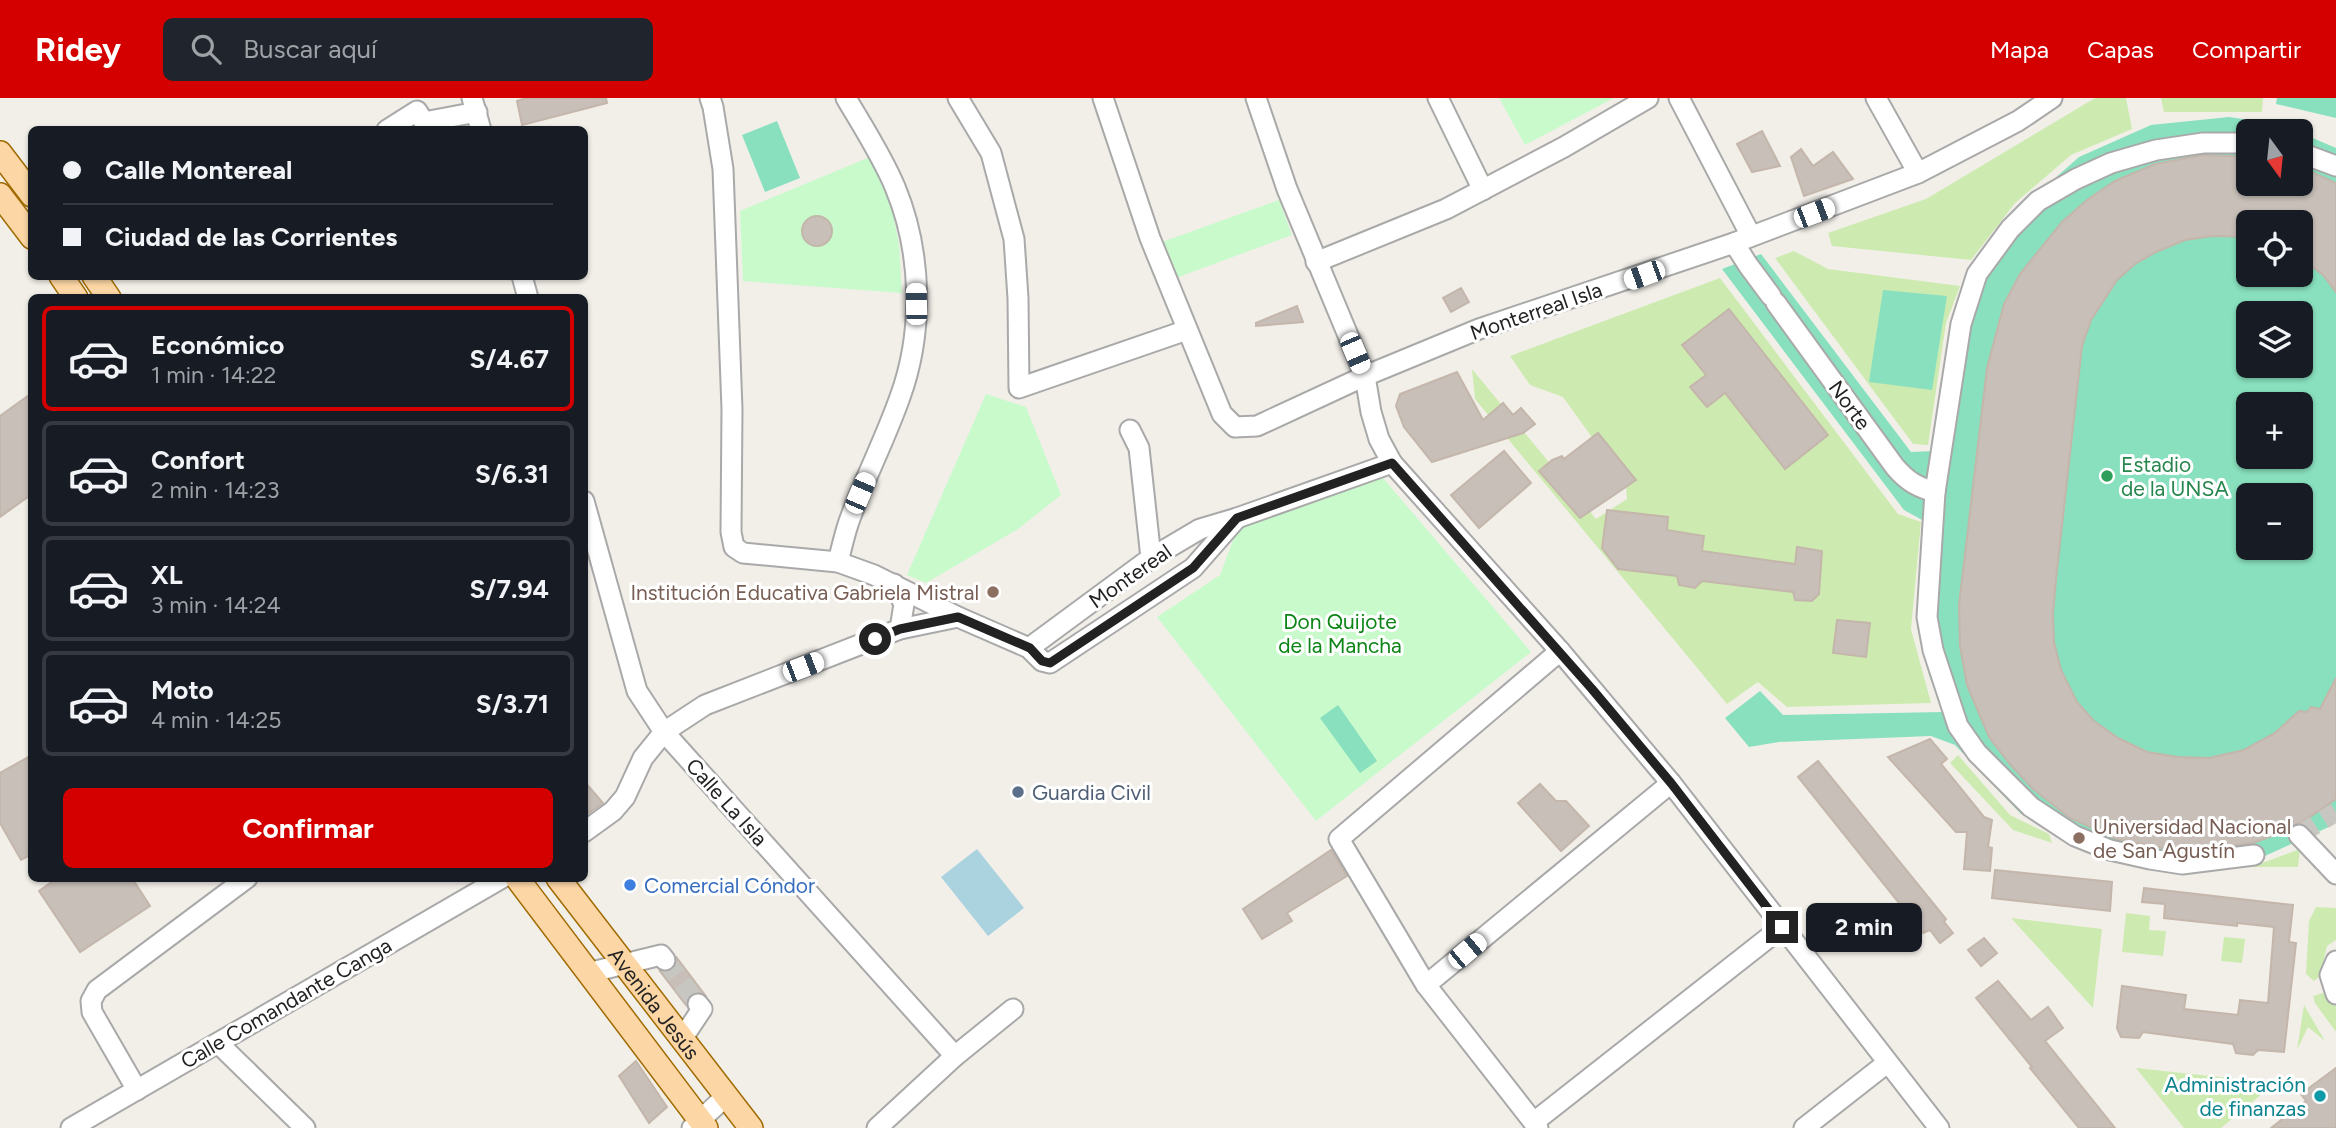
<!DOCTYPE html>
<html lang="es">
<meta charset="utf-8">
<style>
body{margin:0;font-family:Figtree,sans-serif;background:#20242c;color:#f1f3f6;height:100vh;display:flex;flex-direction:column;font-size:26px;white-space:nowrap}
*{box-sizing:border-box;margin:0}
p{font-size:23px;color:#9ea1a6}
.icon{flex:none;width:38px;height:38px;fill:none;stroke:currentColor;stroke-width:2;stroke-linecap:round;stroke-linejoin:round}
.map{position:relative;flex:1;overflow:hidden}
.panel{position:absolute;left:28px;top:196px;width:560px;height:588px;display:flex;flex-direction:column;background:#171b24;border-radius:10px;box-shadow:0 2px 5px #0004}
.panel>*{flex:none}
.banner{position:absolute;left:28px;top:28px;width:560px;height:154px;border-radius:10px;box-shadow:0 2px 5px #0004;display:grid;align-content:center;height:154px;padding:0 35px;background:#171b24}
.needle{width:46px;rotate:165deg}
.controls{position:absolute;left:2236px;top:21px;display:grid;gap:14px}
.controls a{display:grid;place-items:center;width:77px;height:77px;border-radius:10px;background:#171b24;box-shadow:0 2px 5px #0004;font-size:35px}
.end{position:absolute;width:32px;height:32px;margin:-16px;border:9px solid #222;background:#fff;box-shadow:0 0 0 4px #fff}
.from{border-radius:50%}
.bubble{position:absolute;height:49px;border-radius:10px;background:#171b24;box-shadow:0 2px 5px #0004;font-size:23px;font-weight:700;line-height:49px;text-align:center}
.car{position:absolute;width:21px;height:42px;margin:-21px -10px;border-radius:9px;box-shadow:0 0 5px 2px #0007;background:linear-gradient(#fff 24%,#345 0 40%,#fff 0 76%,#345 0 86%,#fff 0)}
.banner b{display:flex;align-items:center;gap:24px;height:66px;font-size:26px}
.banner b+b{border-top:2px solid #363941}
.banner i{width:18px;height:18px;background:#f1f3f6}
ul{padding:12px 0 0;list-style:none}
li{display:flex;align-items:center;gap:21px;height:105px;margin:0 14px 10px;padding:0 21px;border:4px solid #363941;border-radius:10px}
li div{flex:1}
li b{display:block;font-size:26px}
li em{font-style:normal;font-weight:700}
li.on{border-color:#d40000}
li>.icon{width:63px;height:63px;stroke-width:1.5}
.button{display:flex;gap:14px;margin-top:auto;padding:14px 35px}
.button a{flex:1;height:80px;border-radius:10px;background:#d40000;color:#fff;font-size:28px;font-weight:700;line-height:80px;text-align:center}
header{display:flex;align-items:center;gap:42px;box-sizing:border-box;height:98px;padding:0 35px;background:#d40000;color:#fff}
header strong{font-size:33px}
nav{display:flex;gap:38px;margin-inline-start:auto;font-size:24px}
.search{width:490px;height:63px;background:#20242c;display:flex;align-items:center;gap:18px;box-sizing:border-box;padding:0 24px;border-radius:10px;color:#9ea1a6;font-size:26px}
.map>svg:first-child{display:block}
.grass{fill:#cdebb0}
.park{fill:#c8facc}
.pitch{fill:#88e0be;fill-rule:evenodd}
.water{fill:#aad3df}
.building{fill:#c7bfb8;stroke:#c4b6ab;stroke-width:2}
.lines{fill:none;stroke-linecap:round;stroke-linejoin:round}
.minor-tunnel{stroke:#c8c6c1;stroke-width:19;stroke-dasharray:19 10;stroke-linecap:butt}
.minor-casing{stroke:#a9a9a9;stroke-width:23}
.major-casing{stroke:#a06b00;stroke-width:26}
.minor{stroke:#fff;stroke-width:19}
.major{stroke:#fcd6a4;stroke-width:23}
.route{stroke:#222;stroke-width:9}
.leisure-dot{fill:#2e9e5b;stroke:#fff;stroke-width:2.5}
.education-dot{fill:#8d6e63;stroke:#fff;stroke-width:2.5}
.service-dot{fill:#5c6f8a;stroke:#fff;stroke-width:2.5}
.shop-dot{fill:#3f7fe0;stroke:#fff;stroke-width:2.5}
.culture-dot{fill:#0f9aa8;stroke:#fff;stroke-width:2.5}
.labels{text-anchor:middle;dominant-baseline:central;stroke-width:6;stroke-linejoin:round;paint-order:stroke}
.street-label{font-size:21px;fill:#222;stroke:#fff}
.leisure-label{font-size:21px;fill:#27864d;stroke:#fff;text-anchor:start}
.education-label{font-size:21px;fill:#785e54;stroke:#fff;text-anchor:end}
.park-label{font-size:21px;fill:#0c8416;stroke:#fff}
.service-label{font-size:21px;fill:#4e5e75;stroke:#fff;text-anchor:start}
.shop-label{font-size:21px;fill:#366cbe;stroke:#fff;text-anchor:start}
.culture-label{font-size:21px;fill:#0d838f;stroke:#fff;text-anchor:end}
</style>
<header>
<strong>Ridey</strong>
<div class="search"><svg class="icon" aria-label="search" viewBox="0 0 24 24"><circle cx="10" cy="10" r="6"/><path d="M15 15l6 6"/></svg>Buscar aquí</div>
<nav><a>Mapa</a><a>Capas</a><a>Compartir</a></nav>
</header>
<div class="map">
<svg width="2336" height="1030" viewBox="0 0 2336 1030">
<rect width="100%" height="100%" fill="#f2efe9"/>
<g class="grass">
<path d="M2095,0H2126L2132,31L2071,57L2015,105L1971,162L1832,148L1828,135L1926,101Z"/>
<path d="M2161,0H2263L2262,14H2164Z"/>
<path d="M1794,153L1828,171L1960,188L1946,225L1928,347L1913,346L1775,160Z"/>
<path d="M1720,180L1898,416L1921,424L1911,531L1931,605L1787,609L1758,584L1727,606L1475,301L1472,271L1596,421L1627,401L1626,387L1563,299L1530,287L1510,258Z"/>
<path d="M1958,657L2010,717L2049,736L2052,745L2013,732L1950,665Z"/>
<path d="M2300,751L2298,769H2251Z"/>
<path d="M2316,809L2336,810V842L2327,848L2320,878L2314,883L2306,876L2309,823Z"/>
<path d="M2126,815L2150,818L2149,832L2166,833L2163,858L2122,854Z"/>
<path d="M2011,820L2102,831L2093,910Z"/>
<path d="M2224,839L2245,841L2242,865L2221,863Z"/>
<path d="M2329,893L2336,909V934L2315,905L2313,898Z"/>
<path d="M2304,907L2325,943L2308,929L2297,952Z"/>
<path d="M2136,970L2275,985L2221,1030H2184Z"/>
</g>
<g class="park">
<path d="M1499,0H1614L1525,47Z"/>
<path d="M870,59L890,100L899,146L902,195L743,183L740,113Z"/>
<path d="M1279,102L1292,137L1176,180L1162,144Z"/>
<path d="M986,296L1026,309L1061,397L1018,431L926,485L907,477Z"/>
<path d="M1383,380L1531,554L1316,723L1157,519L1220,477L1238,429Z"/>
</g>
<g class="pitch">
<path d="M2277,0H2336V20L2276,6Z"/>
<path d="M2229,19L2283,27L2298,33H2249V86H2301V35L2336,50V724L2331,728L2256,762L2095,753L2021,716L1955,647L1931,638L1779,644L1749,649L1725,620L1760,593L1783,617L1943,614L1929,577L1917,529L1924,423L1904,412L1722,171L1761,156L1911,354L1935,353L1951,222L1972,170L2020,111L2079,59L2151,27ZM2249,124H2301V177H2249ZM2249,215H2301V268H2249ZM2249,306H2301V359H2249ZM2249,397H2301V450H2249Z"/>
<path d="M777,23L800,80L765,94L742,37Z"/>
<path d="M1883,192L1947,198L1932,292L1869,284Z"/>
<path d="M1338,607L1377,663L1360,675L1320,620Z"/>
</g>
<path class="water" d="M977,751L1024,810L988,838L941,779Z"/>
<g class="building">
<path d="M526,0H606L607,5L522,27L517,3Z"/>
<path d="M1762,33L1780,68L1752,74L1737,46Z"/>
<path d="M1801,51L1813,68L1833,54L1853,81L1804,98L1791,59Z"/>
<path d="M2203,57L2249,59V86H2301V69L2336,85V194L2323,177L2301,160V124H2249V139L2213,138L2185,142L2156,154L2135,166L2117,182L2091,222L2082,248L2056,481L2053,516L2054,544L2061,572L2077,604L2094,623L2118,640L2147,654L2178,659L2209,660L2244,652L2275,635L2299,613L2307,614L2311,609L2320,611L2336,580V701L2301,725L2291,728L2288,732L2253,745L2182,754L2117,741L2070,720L2033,691L2009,665L1989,639L1967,587L1960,548L1959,507L1987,270L2004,206L2020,176L2062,124L2087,102L2115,83L2155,66Z"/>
<circle cx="817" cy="133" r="15"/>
<path d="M1461,190L1469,204L1451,214L1443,200Z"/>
<path d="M1297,208L1303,224L1256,228V225Z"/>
<path d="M1729,211L1828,337L1785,371L1725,295L1707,309L1690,289L1706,277L1682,247Z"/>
<path d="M1457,274L1483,322L1503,305L1513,317L1521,310L1535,326L1523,335L1432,364L1404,329L1396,308L1400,296Z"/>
<path d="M32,295V396L0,419V318Z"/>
<path d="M1598,335L1636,382L1580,420L1539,373L1552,362L1562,358L1564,361Z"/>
<path d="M1504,353L1531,385L1479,430L1451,397Z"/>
<path d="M1607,412L1668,419L1667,432L1704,438L1702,453L1795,466L1797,449L1822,453L1819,496L1812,503L1795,502L1793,494L1702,483L1695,490L1679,487L1677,478L1618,471L1602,450Z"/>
<path d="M1837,522L1870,525L1866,559L1833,555Z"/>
<path d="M1930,641L1947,661L1941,666L1984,719L1992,722L1988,749L1992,750L1990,773L1964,771L1967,734H1956L1888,659Z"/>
<path d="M32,657V756L21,762L0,725V675Z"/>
<path d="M1818,663L1946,821L1944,824L1953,835L1940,845L1930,832L1923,835L1798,679Z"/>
<path d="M584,683L603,705L584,718Z"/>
<path d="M1540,686L1556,703H1566L1589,728L1561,753L1518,705Z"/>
<path d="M1331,752L1347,778L1287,815L1292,823L1262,841L1243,811Z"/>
<path d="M1995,772L2112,784L2110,813L1992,800Z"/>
<path d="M57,780H132L150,808L80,854L39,793Z"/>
<path d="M2144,790L2293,807L2289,844L2296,845L2284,954L2258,952L2253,957L2236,955L2233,946L2143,934L2139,940L2121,939L2117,930L2122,888L2186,897L2184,911L2238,917L2240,902L2268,905L2274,829L2237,825V828L2164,820L2165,806L2142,804Z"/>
<path d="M1984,840L1997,855L1981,868L1968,852Z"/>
<path d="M677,860L705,897L697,894L691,896L686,907L660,873L672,872L676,867Z"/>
<path d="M1998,883L2031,922L2048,909L2063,930L2045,943L2115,1030H2079L2030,970L2032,969L1976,900Z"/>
<path d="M636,963L667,1009L649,1025L619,978Z"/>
<path d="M2336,970V1030H2271L2306,1003L2301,996Z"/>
</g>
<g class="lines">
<g class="minor-tunnel">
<path d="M2299,737L2336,714"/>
<path d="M665,862L698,906"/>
</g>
<defs>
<g id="minor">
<path d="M472,0L481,32"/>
<path d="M710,0L713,9L723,71L732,311L731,434L734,449L743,455L838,464L874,477L958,519L1029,550L1042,563L1050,565L1193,470L1237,420"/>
<path d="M958,0L991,55L1014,141L1018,200L1019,290L1187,232"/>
<path d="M1103,0L1150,140L1222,316L1235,329L1257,328L1365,278L1479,231L1734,145L1918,75L2018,23L2052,0"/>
<path d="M1256,0L1287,91L1365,278L1371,314L1379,341L1392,365L1560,553L1671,685L1939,1030"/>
<path d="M1438,0L1483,92"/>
<path d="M1679,0L1751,138"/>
<path d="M1876,0L1918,75"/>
<path d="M387,32L417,13L424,24L477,14"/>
<path d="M2249,45H2203L2156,52L2111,65L2076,81L2038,103L2010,131L1977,176L1961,226L1935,394L1927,519L1933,552L1958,628L1977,655L2031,709L2075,738L2110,752L2150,761L2182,766L2254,757"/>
<path d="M2301,55L2336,68"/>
<path d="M1734,145L1748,167L1771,198"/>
<path d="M1316,164L1446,111L1564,49L1648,0"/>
<path d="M522,178L528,200"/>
<path d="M1776,205L1895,369C1907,383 1917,389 1935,394"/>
<path d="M1130,332L1139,350L1151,460"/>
<path d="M584,403L637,593L664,634L955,958"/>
<path d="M838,464C842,449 845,433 851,418C866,378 886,339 900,299C924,233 922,154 895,89C882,58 863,29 846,0"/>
<path d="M894,486L904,506L900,531"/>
<path d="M1029,550L1151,460L1200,431L1237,420L1392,365"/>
<path d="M584,734L613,713L625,699L643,660L664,634L705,607L900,531L958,519"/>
<path d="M2299,737L2336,776"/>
<path d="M2336,863L2330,877L2336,896"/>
<path d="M588,875L661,857L665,862"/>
<path d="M1426,887L1671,685"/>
<path d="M682,941L702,911L698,906"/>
<path d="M218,945L305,1030"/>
<path d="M137,992L92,914L91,903L97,892L247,780"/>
<path d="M1534,1024L1782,829"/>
<path d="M71,1030L502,780"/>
<path d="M692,1030L726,998"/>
<path d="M877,1030L955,958L1013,911"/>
<path d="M1538,1030L1426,887L1339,741L1560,553"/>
<path d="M1804,1030L1887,965"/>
</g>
<g id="major">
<path d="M0,55L32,97"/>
<path d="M0,97L32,139"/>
<path d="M61,178L76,200"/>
<path d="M94,178L109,200"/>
<path d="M517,780L706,1030"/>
<path id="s1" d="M558,780L751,1030"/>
</g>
</defs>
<use href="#minor" class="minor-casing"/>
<use href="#major" class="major-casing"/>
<use href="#minor" class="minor"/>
<use href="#major" class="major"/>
</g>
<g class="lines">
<path class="route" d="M875,541L900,531L958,519L1030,550L1042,563L1050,565L1193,470L1237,420L1392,365L1592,591L1671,685L1782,829"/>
</g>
<circle class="leisure-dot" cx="2107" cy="378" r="7"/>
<g class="education-dot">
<circle cx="993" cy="494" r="7"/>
<circle cx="2079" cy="740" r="7"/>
</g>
<circle class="service-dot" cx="1018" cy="694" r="7"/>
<circle class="shop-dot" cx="630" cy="787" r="7"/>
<circle class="culture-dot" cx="2320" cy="998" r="7"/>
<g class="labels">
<g class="street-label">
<text transform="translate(1536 213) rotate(-19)">Monterreal Isla</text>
<text transform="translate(1850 307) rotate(54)">Norte</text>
<text transform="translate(1130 478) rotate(-35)">Montereal</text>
<text transform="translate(727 704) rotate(48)">Calle La Isla</text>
<text transform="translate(286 905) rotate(-30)">Calle Comandante Canga</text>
<text stroke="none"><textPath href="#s1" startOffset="158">Avenida Jesús</textPath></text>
</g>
<g class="leisure-label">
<text x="2121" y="366">Estadio<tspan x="2121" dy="24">de la UNSA</tspan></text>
</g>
<g class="education-label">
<text x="979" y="494">Institución Educativa Gabriela Mistral</text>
<text x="2093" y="728" text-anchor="start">Universidad Nacional<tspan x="2093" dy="24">de San Agustín</tspan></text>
</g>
<g class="park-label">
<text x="1340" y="523">Don Quijote<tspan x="1340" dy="24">de la Mancha</tspan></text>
</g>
<g class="service-label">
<text x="1032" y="694">Guardia Civil</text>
</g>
<g class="shop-label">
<text x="644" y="787">Comercial Cóndor</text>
</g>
<g class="culture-label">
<text x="2306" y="986">Administración<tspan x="2306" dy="24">de finanzas</tspan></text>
</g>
</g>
</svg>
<div class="controls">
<a><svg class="needle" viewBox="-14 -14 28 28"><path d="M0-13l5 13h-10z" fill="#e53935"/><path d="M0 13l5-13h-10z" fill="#9ea1a6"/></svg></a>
<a><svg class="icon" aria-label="locate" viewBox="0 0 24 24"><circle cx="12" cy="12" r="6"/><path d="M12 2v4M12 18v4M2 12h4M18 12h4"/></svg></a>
<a><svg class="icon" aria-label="layers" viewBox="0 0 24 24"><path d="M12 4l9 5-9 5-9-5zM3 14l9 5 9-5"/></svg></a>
<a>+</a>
<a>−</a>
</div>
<i class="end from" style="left:875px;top:541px"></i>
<i class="end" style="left:1782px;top:829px"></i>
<div class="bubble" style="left:1806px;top:805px;width:116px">2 min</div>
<i class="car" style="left:1814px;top:115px;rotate:69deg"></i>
<i class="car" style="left:1644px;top:177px;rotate:250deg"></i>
<i class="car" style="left:916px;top:206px;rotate:359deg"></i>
<i class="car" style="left:1355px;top:255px;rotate:157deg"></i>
<i class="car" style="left:860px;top:395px;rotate:23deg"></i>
<i class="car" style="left:803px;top:569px;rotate:69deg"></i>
<i class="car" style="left:1467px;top:853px;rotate:50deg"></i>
<div class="banner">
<b><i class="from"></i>Calle Montereal</b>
<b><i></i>Ciudad de las Corrientes</b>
</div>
<section class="panel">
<ul>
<li class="on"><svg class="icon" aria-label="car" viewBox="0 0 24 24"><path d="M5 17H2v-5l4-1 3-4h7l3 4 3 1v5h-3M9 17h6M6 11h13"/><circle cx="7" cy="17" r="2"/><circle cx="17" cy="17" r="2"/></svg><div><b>Económico</b><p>1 min · 14:22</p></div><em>S/4.67</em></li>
<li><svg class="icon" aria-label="car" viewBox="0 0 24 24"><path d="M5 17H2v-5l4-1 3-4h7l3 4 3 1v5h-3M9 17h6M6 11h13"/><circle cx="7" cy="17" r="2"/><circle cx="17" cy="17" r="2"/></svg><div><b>Confort</b><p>2 min · 14:23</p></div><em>S/6.31</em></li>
<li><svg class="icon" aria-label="car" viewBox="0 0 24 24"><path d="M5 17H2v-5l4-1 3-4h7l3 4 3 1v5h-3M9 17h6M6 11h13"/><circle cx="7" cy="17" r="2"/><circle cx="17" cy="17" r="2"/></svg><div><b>XL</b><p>3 min · 14:24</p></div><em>S/7.94</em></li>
<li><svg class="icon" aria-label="car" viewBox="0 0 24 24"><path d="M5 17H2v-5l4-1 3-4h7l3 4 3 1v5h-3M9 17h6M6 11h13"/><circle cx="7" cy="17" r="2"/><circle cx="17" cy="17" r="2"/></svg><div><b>Moto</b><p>4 min · 14:25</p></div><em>S/3.71</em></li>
</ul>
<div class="button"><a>Confirmar</a></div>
</section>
</div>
